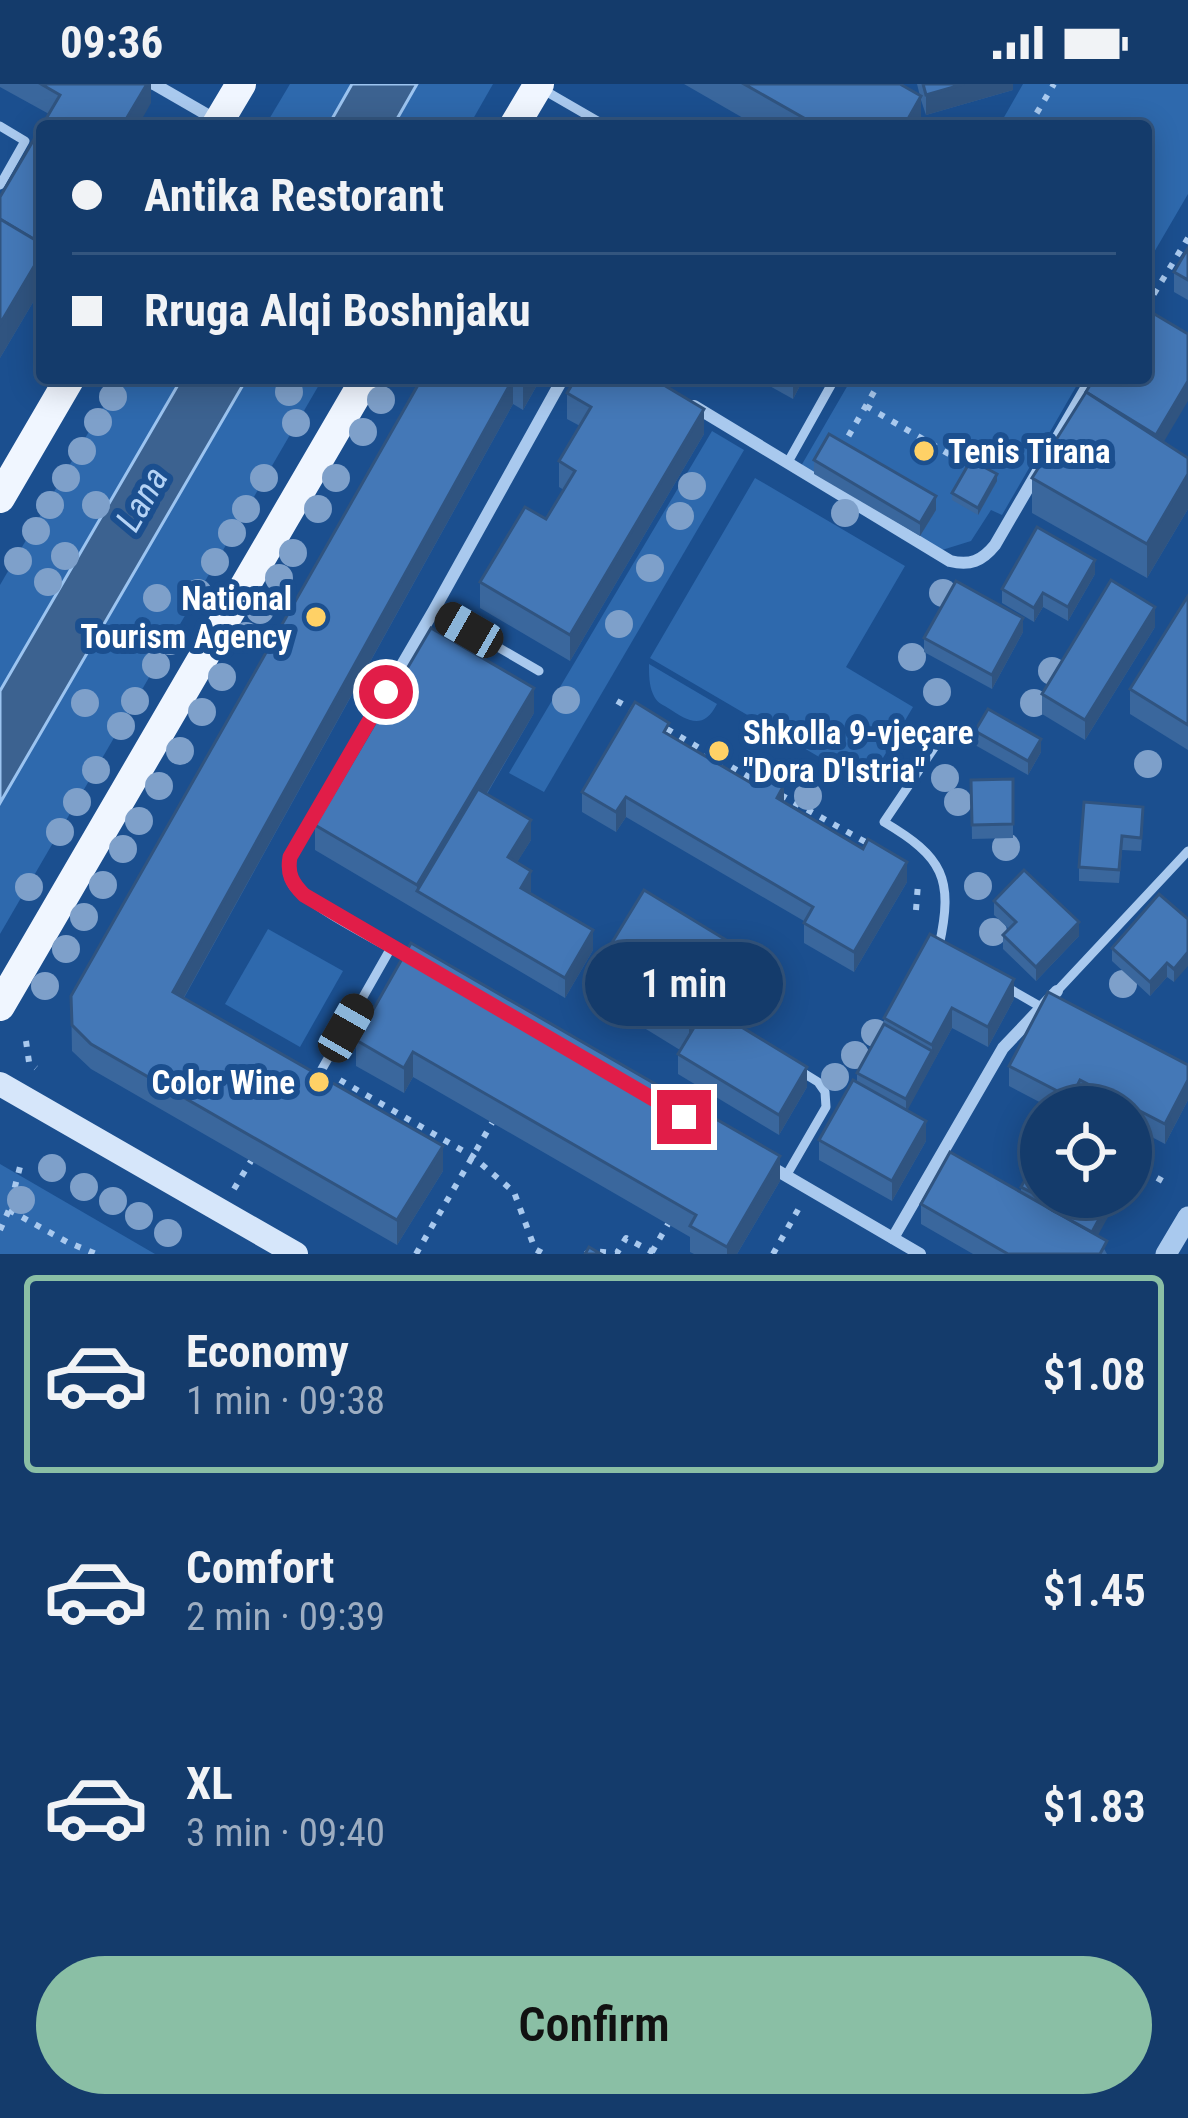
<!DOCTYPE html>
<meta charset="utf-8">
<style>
body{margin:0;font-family:"Roboto Condensed",sans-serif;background:#214673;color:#f1f3f6;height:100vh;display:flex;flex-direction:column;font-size:45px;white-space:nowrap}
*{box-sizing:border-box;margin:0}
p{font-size:39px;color:#9dadc1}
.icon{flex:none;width:66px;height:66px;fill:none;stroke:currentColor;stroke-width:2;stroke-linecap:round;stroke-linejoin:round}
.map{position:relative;height:1170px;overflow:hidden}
.sheet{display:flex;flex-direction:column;background:#143b6b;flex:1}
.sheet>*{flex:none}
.top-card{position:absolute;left:36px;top:36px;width:1116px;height:264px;border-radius:12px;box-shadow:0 6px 30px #0003,0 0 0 3px #33557e;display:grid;align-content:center;height:264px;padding:0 36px;background:#143b6b}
.controls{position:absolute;left:1020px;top:1002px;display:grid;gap:24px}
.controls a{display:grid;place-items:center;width:132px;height:132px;border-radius:50%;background:#143b6b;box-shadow:0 6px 30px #0003,0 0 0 3px #33557e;font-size:60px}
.end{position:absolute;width:54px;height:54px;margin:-27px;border:15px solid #e11d48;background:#fff;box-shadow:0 0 0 6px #fff}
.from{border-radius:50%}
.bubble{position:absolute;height:84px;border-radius:42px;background:#143b6b;box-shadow:0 6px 30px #0003,0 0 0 3px #33557e;font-size:39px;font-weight:600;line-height:84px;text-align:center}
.car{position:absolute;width:36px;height:72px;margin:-36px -18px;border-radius:15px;box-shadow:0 0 9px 3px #0007;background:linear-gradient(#222 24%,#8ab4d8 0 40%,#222 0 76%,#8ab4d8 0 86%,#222 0)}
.top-card b{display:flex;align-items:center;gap:42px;height:114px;font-size:45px}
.top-card b+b{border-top:3px solid #33557e}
.top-card i{width:30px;height:30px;background:#f1f3f6}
ul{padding:21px 0 0;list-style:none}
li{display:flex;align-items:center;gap:36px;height:198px;margin:0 24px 18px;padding:0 12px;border:6px solid transparent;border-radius:12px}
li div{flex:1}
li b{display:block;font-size:45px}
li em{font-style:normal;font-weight:600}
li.on{border-color:#8abfa5}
li>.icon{width:108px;height:108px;stroke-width:1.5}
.button{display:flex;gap:24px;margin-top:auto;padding:24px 36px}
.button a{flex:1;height:138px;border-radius:72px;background:#8abfa5;color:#111;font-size:48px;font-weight:600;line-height:138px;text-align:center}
.status{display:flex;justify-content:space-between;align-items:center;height:84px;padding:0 60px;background:#143b6b;direction:ltr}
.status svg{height:33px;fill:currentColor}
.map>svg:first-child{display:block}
.green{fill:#2e69ad}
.water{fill:#3c6290;stroke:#9cc4f0;stroke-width:3}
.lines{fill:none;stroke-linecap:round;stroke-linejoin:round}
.path{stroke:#a9c9ee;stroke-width:6;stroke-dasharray:6 9;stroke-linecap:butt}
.service{stroke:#a9c9ee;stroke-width:9}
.minor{stroke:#a9c9ee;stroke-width:12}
.tertiary{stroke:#a9c9ee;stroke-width:21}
.secondary{stroke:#d6e6fa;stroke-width:24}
.primary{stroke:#f0f6ff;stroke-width:30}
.tree{fill:#7ea0ca}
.wall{fill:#3a679d}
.shaded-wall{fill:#305480}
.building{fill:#4478b7;stroke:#305480;stroke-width:3}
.route{stroke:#e11d48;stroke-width:15}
.poi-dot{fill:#ffd166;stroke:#1b4f8f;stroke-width:4.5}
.labels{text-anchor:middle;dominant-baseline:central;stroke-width:12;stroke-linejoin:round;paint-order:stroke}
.poi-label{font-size:33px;font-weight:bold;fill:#fff;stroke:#1b4f8f;text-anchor:start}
.water-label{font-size:36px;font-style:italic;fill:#b5d3f5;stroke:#1b4f8f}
</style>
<div class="status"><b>09:36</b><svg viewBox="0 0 49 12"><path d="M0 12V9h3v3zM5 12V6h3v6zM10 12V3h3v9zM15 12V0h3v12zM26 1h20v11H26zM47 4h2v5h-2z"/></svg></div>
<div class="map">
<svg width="1188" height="1170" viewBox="0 0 1188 1170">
<rect width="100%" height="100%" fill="#1b4f8f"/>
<g class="green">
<path d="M290,0H352L328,42H265Z"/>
<path d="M417,0H493L469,42H393Z"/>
<path d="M1023,0H1188V110L1146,182V42H999Z"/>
<path d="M120,294H182L0,607V501Z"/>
<path d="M247,294H323L0,850V719Z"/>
<path d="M852,294H1081L1002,431L991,426L971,457L942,466L801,382Z"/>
<path d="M712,347L744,366L544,708L509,689Z"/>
<path d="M755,394L905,482L846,583L913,623L867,701L650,574Z"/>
<path d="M649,580L717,620C703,647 688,637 668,624C660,619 657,619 653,610C649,601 649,590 649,580Z"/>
<path d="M268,845L343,887L300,963L225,920Z"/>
<path d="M0,1080L155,1170H0Z"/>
</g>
<g class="water">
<path d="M352,0H417L393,42H328Z"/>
<path d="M182,294H247L0,719V607Z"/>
</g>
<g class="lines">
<g class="path">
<path d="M1029,42L1054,0"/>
<path d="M1146,223L1188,154"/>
<path d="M866,322L959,376"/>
<path d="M841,365L882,294"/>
<path d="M617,617L635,627"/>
<path d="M667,645L759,699"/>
<path d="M781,711L869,760"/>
<path d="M916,826L918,800"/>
<path d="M26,957L29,978L36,984"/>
<path d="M340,996L472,1072L514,1108L535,1165L544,1170"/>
<path d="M1131,1079L1168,1100"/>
<path d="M234,1105L251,1077"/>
<path d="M9,1126L67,1158L96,1170"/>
<path d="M0,1146L9,1126L22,1075"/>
<path d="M652,1168L668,1140"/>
<path d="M416,1170L492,1039"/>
<path d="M586,1170L590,1167L617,1169L626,1154L656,1170"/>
<path d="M773,1170L799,1124"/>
</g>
<g class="service">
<path d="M542,5L606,42"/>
<path d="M0,42L25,57L0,101"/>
<path d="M788,378L835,294"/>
<path d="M434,526L539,587"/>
<path d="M938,658L884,738C943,773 954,794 939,862L943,864"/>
<path d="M1008,904L1041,923"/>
<path d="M1057,907L1188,767"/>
<path d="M322,985L392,862"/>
<path d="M786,1092L826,1023L825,1008L818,998L797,985"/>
</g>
<g class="minor">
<path d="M154,0L218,37"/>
<path d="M694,322L950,477C970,482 982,477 995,461L1092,294"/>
<path d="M416,877C391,862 308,820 294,801C288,791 288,784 290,773L434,526L563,294"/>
<path d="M766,1080L920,1170"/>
<path d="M893,1154L1003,964L1057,907"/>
</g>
<path class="tertiary" d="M1166,1170L1188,1133"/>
<path class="secondary" d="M0,1000L296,1170"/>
<g class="primary">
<path d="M216,42L241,0"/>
<path d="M514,42L539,0"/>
<path d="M0,414L70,294"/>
<path d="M0,922L366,294"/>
</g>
</g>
<g class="tree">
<circle cx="289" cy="308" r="14"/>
<circle cx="113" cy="313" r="14"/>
<circle cx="381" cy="316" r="14"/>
<circle cx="98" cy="338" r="14"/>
<circle cx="296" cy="339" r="14"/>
<circle cx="363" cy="348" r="14"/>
<circle cx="82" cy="367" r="14"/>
<circle cx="66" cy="394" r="14"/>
<circle cx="264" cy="394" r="14"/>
<circle cx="336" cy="394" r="14"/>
<circle cx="692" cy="402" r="14"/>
<circle cx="50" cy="421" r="14"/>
<circle cx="96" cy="421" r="14"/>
<circle cx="246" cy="425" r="14"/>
<circle cx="318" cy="425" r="14"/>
<circle cx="845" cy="429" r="14"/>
<circle cx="680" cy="432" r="14"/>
<circle cx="36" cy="447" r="14"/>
<circle cx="232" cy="449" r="14"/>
<circle cx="293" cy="469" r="14"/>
<circle cx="65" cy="472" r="14"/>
<circle cx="18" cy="477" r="14"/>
<circle cx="215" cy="478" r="14"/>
<circle cx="650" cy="484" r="14"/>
<circle cx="279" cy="494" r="14"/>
<circle cx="48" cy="498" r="14"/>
<circle cx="198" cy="509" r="14"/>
<circle cx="943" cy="509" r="14"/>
<circle cx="157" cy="514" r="14"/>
<circle cx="260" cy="526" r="14"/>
<circle cx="619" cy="540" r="14"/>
<circle cx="246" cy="552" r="14"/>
<circle cx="170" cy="557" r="14"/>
<circle cx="912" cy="573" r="14"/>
<circle cx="156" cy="581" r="14"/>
<circle cx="1052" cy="587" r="14"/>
<circle cx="222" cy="593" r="14"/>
<circle cx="937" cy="608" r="14"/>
<circle cx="566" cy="616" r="14"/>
<circle cx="135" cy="617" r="14"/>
<circle cx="85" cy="619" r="14"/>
<circle cx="1034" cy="619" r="14"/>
<circle cx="202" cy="628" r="14"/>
<circle cx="121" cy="642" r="14"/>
<circle cx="180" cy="667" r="14"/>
<circle cx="1148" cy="680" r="14"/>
<circle cx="96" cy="686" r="14"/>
<circle cx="945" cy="694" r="14"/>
<circle cx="159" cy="702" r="14"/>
<circle cx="808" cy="712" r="14"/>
<circle cx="77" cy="718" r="14"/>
<circle cx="958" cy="718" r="14"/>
<circle cx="139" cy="737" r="14"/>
<circle cx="60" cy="748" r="14"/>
<circle cx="1006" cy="763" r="14"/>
<circle cx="123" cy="765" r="14"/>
<circle cx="103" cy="801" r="14"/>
<circle cx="978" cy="802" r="14"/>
<circle cx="29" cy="803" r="14"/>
<circle cx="84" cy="833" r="14"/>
<circle cx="993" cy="848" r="14"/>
<circle cx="66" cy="865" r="14"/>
<circle cx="1123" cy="900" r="14"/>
<circle cx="45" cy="902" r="14"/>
<circle cx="875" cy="949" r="14"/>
<circle cx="855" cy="971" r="14"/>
<circle cx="835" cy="993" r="14"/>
<circle cx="52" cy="1084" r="14"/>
<circle cx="84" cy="1103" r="14"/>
<circle cx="21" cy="1116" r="14"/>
<circle cx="113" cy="1117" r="14"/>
<circle cx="139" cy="1132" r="14"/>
<circle cx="168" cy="1149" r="14"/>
</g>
<g class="wall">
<path d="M0,0H151V19L42,42V203L0,274V113L49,30L0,3Z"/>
<path d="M684,0H900L920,12L917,0H1013V6L926,31L921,16V42H757Z"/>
<path d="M1188,164V216L1174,208V188Z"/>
<path d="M422,294H541L523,326L513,320L184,914L443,1087L397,1161L91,985L72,967L71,912Z"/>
<path d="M755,294H804L793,315Z"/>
<path d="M1094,294L1163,358L1188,374V425L1147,494L1032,429V394Z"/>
<path d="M567,309L704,350L570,577L480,524V498L546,435L564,406L559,403V377L580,342L567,335Z"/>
<path d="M814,376L936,426L920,452L814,390Z"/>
<path d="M997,397L978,431L952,416V409Z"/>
<path d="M1095,490L1068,537L1043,523L1034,538L1002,519V505Z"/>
<path d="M1188,512V666L1130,630V605Z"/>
<path d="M1155,543L1085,656L1042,630V610Z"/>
<path d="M1023,548L992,605L924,568V554Z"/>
<path d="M534,629L487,710L531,756L517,778L531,807L530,809L593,866L565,914L315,766V741Z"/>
<path d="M975,647L1041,668L1028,691L975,661Z"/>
<path d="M669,651L784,719L907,798L854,888L804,859V837L626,733L616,748L582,728V708Z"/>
<path d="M1013,695V754L972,755L971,696Z"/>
<path d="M1143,737L1141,767L1122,766L1119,799L1079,797V783Z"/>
<path d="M994,817L1079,852L1036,897L1003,865V851L1009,845L994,831Z"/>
<path d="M1188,835L1174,898L1167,893L1150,912L1112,877V864Z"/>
<path d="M411,859L780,1097L737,1170H694L690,1168V1153L413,993L404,1009L356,982V956Z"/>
<path d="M602,875L731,902L715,927L807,1003L779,1051L678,990V970L680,966L602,918Z"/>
<path d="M1014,915L988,963L952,944L907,1026L926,1057L892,1117L819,1076V1056L857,998V989L884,940V934Z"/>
<path d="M1188,981V1016L1165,1060L1131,1042V1023H1094L1080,1016L1077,1023H1049L1009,1002V982Z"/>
<path d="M1021,1103L1058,1113L1097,1152L1107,1170H973L921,1140V1120L1021,1109Z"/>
</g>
<g class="shaded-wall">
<path d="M147,0H151V19L138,42H122Z"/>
<path d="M964,0H1013V6L926,31V11Z"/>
<path d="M921,12V42H904Z"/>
<path d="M42,169V203L0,274V240Z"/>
<path d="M527,294H541L523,326V301Z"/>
<path d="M793,294H804L793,315Z"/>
<path d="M513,295V320L173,933V908Z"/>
<path d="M1188,297V317L1156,371V351Z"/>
<path d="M704,325V350L570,577V551Z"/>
<path d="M997,390V397L978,431V424Z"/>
<path d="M1188,390V425L1147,494V460Z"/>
<path d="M936,412V426L920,452V439Z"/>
<path d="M1095,476V490L1068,537V523Z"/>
<path d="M1043,509V523L1034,538V524Z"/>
<path d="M1155,523V543L1085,656V636Z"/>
<path d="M1023,534V548L992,605V591Z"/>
<path d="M534,604V629L426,812L417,807V827V801Z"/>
<path d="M1041,655V668L1028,691V677Z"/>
<path d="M784,701V721L777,714Z"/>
<path d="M626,713V733L616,748V728Z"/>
<path d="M531,736V756L508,793V773Z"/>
<path d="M907,778V798L854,888V868Z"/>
<path d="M531,787V807L521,824V804Z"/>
<path d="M1079,838V852L1036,897V883Z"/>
<path d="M593,846V866L565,914V894Z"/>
<path d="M731,859V902L689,971V929Z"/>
<path d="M1188,868V882L1174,898V885Z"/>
<path d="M1167,879V893L1150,912V898Z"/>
<path d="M1014,895V915L988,963V943Z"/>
<path d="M952,924V944L906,1029V1015L932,967V961Z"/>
<path d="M413,968V993L404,1009V984Z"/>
<path d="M807,983V1003L779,1051V1031Z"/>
<path d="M1080,996V1016L1077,1023H1071V1014Z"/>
<path d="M1188,996V1016L1165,1060V1040Z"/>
<path d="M926,1037V1057L892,1117V1097Z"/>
<path d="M443,1062V1087L397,1161V1136Z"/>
<path d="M780,1072V1097L737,1170H727V1163Z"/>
<path d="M1051,1113H1058L1049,1131V1117Z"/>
<path d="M1111,1113H1119L1091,1164V1150Z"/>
</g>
<g class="building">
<path d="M41,0H147L122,42H42V160L0,135V113L60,11Z"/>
<path d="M744,0H900L921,12L904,42H818Z"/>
<path d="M923,0H964L926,11Z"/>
<path d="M0,135L42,160V169L0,240Z"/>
<path d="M1188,164V196L1174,188Z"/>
<path d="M1146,225L1188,250V297L1156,351L1086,308L1094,294H1146Z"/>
<path d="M422,294H527L523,301L513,295L173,908L443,1062L397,1136L91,960L72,941L71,912Z"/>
<path d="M576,294H652L704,325L570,551L480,498L525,423L546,435L575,387L559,377L591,323L567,309Z"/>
<path d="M1086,308L1188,374V390L1147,460L1032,394Z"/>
<path d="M829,350L936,412L920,439L814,376Z"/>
<path d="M971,376L997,390L978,424L952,409Z"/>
<path d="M1037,443L1095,476L1068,523L1043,509L1034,524L1002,505Z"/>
<path d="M1111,496L1155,523L1085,636L1042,610Z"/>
<path d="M956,497L1023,534L992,591L924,554Z"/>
<path d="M1188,512V641L1130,605Z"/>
<path d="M431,544L534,604L417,801L315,741Z"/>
<path d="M635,618L669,639L664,648L751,699L758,686L784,701L777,714L863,765L868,755L907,778L854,868L804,839L813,823L626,713L616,728L582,708Z"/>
<path d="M988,625L1041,655L1028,677L975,647Z"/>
<path d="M1013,695V740L972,741L971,696Z"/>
<path d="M478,705L531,736L508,773L531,787L521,804L593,846L565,894L417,807Z"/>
<path d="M1084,718L1143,723L1141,754L1122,752L1119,786L1079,783Z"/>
<path d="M1024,786L1079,838L1036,883L1003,851L1016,838L994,817Z"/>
<path d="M644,806L731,859L689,929L602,875Z"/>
<path d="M1159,810L1188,835V868L1174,885L1167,879L1150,898L1112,864Z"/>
<path d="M930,850L1014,895L988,943L952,924L932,961L884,934Z"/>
<path d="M411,859L780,1072L727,1163L690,1142L696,1131L413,968L404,984L356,956Z"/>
<path d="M1048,908L1188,981V996L1165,1040L1080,996L1071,1014L1009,982Z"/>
<path d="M707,922L807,983L779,1031L678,970Z"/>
<path d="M884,940L932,967L906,1015L857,989Z"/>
<path d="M853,996L926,1037L892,1097L819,1056Z"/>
<path d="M1041,1067V1113L1021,1103Z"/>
<path d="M950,1068L1107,1157L1100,1170H1008L921,1120Z"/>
<path d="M1059,1113H1111L1092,1148L1052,1126Z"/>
<path d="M589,1163L601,1170H585Z"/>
</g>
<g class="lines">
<path class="route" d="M386,608L290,773C287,790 292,799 304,811L684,1033"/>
</g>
<g class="poi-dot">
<circle cx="924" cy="367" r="12"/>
<circle cx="316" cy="533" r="12"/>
<circle cx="719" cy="667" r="12"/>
<circle cx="319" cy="998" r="12"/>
</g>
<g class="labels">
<g class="poi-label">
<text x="948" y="367">Tenis Tirana</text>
<text x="292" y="514" text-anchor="end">National<tspan x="292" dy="38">Tourism Agency</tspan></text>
<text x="743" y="648">Shkolla 9-vjeçare<tspan x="743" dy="38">"Dora D'Istria"</tspan></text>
<text x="295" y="998" text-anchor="end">Color Wine</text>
</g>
<g class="water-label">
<text transform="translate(142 415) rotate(-60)">Lana</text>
</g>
</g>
</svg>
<div class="controls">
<a><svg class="icon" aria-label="locate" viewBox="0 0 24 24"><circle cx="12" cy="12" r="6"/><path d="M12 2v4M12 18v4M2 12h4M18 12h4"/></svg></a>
</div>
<i class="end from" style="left:386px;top:608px"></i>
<i class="end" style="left:684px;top:1033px"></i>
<div class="bubble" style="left:585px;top:858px;width:198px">1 min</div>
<i class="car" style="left:469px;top:546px;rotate:300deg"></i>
<i class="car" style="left:346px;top:944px;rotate:30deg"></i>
<div class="top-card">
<b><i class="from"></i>Antika Restorant</b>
<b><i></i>Rruga Alqi Boshnjaku</b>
</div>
</div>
<section class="sheet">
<ul>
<li class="on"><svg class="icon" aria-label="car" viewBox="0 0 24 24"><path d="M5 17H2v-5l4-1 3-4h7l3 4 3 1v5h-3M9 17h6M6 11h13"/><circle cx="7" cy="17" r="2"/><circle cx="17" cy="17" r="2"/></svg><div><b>Economy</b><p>1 min · 09:38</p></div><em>$1.08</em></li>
<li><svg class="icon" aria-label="car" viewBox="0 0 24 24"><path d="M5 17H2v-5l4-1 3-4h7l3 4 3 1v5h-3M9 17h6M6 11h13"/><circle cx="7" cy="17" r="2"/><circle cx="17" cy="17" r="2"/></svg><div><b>Comfort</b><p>2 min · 09:39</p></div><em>$1.45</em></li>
<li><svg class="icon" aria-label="car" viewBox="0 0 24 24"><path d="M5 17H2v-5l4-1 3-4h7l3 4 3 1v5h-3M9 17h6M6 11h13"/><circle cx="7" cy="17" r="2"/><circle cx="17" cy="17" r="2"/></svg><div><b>XL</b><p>3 min · 09:40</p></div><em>$1.83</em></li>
</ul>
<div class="button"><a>Confirm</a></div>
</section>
